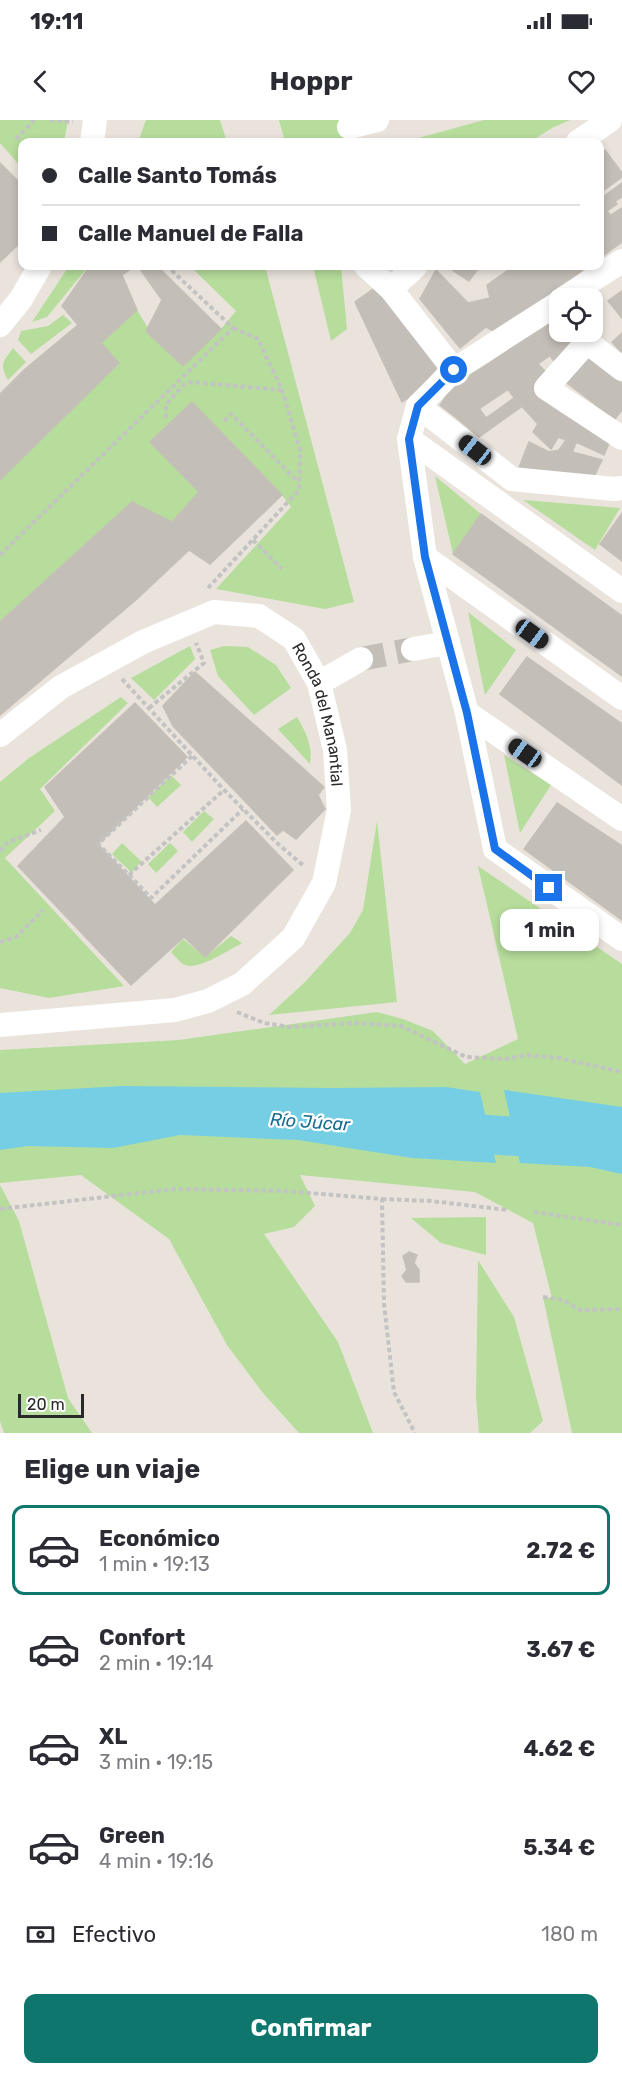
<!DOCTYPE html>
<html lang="es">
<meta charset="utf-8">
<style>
body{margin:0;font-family:Rubik,sans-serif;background:#f7f7f7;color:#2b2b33;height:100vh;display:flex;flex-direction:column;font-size:22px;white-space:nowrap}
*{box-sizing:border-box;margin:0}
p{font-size:20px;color:#7c7c81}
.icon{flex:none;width:33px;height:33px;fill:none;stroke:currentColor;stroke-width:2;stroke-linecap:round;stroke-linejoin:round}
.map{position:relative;height:1313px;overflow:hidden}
.panel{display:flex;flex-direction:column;background:#fff;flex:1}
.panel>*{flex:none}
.hud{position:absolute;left:18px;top:18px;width:586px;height:132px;border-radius:12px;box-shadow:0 3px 9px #0003;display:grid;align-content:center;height:132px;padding:0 24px;background:#fff}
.controls{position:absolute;left:549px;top:168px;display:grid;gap:12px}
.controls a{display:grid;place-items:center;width:54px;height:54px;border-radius:12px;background:#fff;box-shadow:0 3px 9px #0003;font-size:30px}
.scale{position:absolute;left:18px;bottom:15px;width:66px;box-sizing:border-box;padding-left:6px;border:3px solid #292929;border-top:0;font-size:16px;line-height:21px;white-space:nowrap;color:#292929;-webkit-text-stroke:4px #fff;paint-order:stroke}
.end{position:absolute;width:27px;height:27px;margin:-14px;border:8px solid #1a73e8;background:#fff;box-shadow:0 0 0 3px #fff}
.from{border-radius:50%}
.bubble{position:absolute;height:42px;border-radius:12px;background:#fff;box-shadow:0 3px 9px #0003;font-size:20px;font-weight:700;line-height:42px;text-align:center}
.car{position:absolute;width:18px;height:36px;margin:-18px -9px;border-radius:8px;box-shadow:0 0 4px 2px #0007;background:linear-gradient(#222 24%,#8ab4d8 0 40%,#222 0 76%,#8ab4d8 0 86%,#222 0)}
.hud b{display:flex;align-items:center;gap:21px;height:57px;font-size:22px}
.hud b+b{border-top:2px solid #e1e1e2}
.hud i{width:15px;height:15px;background:#2b2b33}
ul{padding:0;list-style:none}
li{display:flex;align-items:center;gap:18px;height:90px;margin:0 12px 9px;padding:0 12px;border:3px solid transparent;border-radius:12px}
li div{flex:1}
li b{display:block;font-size:22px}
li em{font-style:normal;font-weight:700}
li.on{border-color:#0f766e}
li>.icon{width:54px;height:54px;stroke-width:1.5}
h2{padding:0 24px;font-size:27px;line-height:72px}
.pay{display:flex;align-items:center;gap:15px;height:66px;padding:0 24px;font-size:22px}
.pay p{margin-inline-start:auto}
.primary-button{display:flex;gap:12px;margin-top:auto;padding:12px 24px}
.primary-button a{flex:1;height:69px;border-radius:12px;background:#0f766e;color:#fff;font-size:24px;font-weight:700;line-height:69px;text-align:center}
.status{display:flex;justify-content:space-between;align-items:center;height:42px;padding:0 30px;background:#fff;direction:ltr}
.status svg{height:16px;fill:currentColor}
header{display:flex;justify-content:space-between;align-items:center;height:78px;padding:0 24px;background:#fff;font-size:27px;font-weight:700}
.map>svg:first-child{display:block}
.green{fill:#b6dd9c}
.water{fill:#76cee5}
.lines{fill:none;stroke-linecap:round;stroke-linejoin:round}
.river{stroke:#76cee5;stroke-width:39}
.building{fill:#c3beb7;stroke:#c5bfb6;stroke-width:1.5}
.minor-tunnel{stroke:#c3beb8;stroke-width:24;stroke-dasharray:24 12;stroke-linecap:butt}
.path{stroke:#c3c3c3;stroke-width:4;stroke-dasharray:4.5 3;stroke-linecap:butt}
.minor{stroke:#fff;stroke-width:24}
.route{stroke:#1a73e8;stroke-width:8}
.labels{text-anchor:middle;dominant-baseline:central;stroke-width:4.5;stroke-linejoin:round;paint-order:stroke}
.street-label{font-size:16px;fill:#292929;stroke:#fff}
.water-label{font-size:18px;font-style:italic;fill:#176d8f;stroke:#fff}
</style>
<div class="status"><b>19:11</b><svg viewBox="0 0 49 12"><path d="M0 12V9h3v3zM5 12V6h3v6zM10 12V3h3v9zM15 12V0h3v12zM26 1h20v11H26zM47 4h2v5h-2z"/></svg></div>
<header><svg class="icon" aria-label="back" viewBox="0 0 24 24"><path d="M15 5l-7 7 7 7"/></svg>Hoppr<svg class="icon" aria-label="heart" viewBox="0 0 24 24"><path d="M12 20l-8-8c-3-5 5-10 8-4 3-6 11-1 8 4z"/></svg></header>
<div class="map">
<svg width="622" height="1313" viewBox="0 0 622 1313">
<rect width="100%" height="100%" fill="#eae3dc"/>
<g class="green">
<path d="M0,0H68L64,22H22V48L0,23Z"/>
<path d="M146,0H220L227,22H138Z"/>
<path d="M279,0H347L353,22H285Z"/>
<path d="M484,0H570L552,8L530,22H404Z"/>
<path d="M69,146H85L87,148L47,197L32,202Z"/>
<path d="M190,146H265L354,482L325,489L216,469L291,387L282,375L192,282L153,319L199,372L172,402L132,382L0,502V360L118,244L101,223L137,190L148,208L182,246L221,209L236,191Z"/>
<path d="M313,146H341L347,209L331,221Z"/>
<path d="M63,195L72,203L31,234L18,220L21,211L48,206Z"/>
<path d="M13,228L26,242L8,260C0,244 2,243 13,228Z"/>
<path d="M435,356L481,394L453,434Z"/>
<path d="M523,380L620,388L595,430Z"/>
<path d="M468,492L516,530L485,575Z"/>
<path d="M190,526L195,539L154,580L131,558Z"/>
<path d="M224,526L248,527L276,545L291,568L254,595L218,556L210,530Z"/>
<path d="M121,577L128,583L40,669L55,691L5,738L124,866L49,878L0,868V662L29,638Z"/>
<path d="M297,597C306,612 313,627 310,644L278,609Z"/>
<path d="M504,635L551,665L520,713Z"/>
<path d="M171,655L181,665L157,687L148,677Z"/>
<path d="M204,691L214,699L192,722L183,712Z"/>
<path d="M377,701L397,882L269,895L304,863L350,813L363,790Z"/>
<path d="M122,723L141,741L132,753L112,734Z"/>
<path d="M170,723L178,731L156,753L148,744Z"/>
<path d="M478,746L622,844V1313H572L543,1177L552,1178L533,1103L475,1072L300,1055L315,1086L294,1107L264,1114L338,1222L373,1313H299L263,1273L227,1225L169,1119L81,1055L0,1063V930L179,920L377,892L403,899L433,911L465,944L518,919Z"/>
<path d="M231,816L242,823C231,829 197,851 185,845C180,843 175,836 171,832L183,819L205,837Z"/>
<path d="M0,1065L19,1101L68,1278L92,1313H4L0,1301Z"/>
<path d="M486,1097V1135L441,1123L411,1098Z"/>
<path d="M478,1140L514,1197L543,1301L530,1313H479L476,1277Z"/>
</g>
<g class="water">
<path d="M122,966L331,968L446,967L480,972L496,1043L412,1038L298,1020L180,1015L113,1028L28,1026L0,1030V973Z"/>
<path d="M504,970L622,987V1054L590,1047L520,1043Z"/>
</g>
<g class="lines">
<path class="river" d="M436,1011L622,1024"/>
</g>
<g class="building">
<path d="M605,30L622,53V57L600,73V33Z"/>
<path d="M0,43L22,65V121L0,142Z"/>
<path d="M622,63V77L615,81L617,84L607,91L601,84L600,79Z"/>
<path d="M601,84L622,109V122L601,137Z"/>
<path d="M622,88V109L611,95Z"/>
<path d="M90,146H135L122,155L137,190L101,223L119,243L0,360V274L24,250L78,205L62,186Z"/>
<path d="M138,146H157L221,209L183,246L146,211L162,180Z"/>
<path d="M446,146H480L469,161Z"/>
<path d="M514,146H565L573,157L497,213L486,207L460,228L420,179L436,150L468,183L490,178L487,165Z"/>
<path d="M565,146H588L573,157Z"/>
<path d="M380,164L437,248L413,275L402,282L355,182Z"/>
<path d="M622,171V198L608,181Z"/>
<path d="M554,201L560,207V212H563L575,228L554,241L532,214Z"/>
<path d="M622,213V231L621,232L612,222Z"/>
<path d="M532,214L549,236L538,244L547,253L538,265L510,229Z"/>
<path d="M510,229L538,265L516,280L488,244Z"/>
<path d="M585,234L617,260L596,285L563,260Z"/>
<path d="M488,244L507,270L479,289L478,287L472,290L454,265Z"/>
<path d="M617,260L622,263V290L615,299L596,285Z"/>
<path d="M454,265L472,290L458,299L440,285Z"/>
<path d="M537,267L572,295L565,306L526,275Z"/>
<path d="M526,275L565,306L551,329L533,312L538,304L516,280Z"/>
<path d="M514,278L521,287L479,317L458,299L478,287L486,298Z"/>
<path d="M192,282L282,375L210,444L189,430L137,479L0,595V502L132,382L172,402L199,372L150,322Z"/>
<path d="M572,295L587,306L575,325L564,355L543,352L549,332L559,330L566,320L558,317Z"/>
<path d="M587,306L610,321L604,335L576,322Z"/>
<path d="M529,322L549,332L543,352L518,350Z"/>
<path d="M572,332L584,335L576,357L564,355Z"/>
<path d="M584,335L602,340L593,359L576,357Z"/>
<path d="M622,393V441L600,424Z"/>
<path d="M481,394L622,496V556L453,434Z"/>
<path d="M527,537L622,604V665L500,574Z"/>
<path d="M195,552L324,667L318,675L325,689L296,719L283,710L277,715L173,606L163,586Z"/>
<path d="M135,583L187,637L98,724L155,785L246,701L293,750L205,837L184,817L131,865L18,746L65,697L45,667Z"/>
<path d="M557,683L622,726V800L524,729Z"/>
<path d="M409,1132L417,1135L414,1143L419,1150V1162H406L402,1156L407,1150L403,1136Z"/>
</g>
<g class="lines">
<path class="minor-tunnel" d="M361,539L413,529"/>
<g class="path">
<path d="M50,0L73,2"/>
<path d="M16,19L34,0"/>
<path d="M166,298V284L184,265L190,262L282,270"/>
<path d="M224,301L231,294L298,362"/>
<path d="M253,420L282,449"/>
<path d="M0,435L233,208L167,146"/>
<path d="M208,468L299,370L300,330L282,270L258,219L233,208"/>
<path d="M122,559L224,670L278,724L305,747"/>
<path d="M149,588L204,543L196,523"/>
<path d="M192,636L98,724L129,755L224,670"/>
<path d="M0,731L8,722L41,710"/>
<path d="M129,755L151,778L243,689"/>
<path d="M0,822L16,817L43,790"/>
<path d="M237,892L264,903L289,907L354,903L401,906L466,937L506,939L527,935L559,938L622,952"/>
<path d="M382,1079L431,1081L508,1090"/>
<path d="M0,1089L175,1069L285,1071L382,1079L384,1184L394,1272L415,1313"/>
<path d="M534,1092L622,1105"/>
<path d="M543,1177L563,1180L580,1190L622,1189"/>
</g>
<g class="minor">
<path d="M349,7L377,0"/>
<path d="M92,22L95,0"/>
<path d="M578,22L610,0"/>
<path d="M366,146L391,169L454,250"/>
<path d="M391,169L416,146"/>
<path d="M564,178L622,141"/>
<path d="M560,182L454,250L418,286L409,319L425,437L467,593L495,729L622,819"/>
<path d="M0,205L21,179L40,146"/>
<path d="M580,212L587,222L622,249"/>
<path d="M587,222L546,268L622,318"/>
<path d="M418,286L512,359L614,369L622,368"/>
<path d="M409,319L622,471"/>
<path d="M425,437L622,578"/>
<path d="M413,529L448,523"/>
<path d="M319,563L361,539"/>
<path d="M467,593L622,699"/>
<path id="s1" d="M0,615L61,567L143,522L214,492L259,496L294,519L319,563L335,630L339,690L324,763L293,818L242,864L208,881L175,890L0,905"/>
</g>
</g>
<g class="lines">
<path class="route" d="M454,250L418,286L409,319L425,437L467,593L495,729L549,768"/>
</g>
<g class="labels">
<g class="street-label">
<text stroke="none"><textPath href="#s1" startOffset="416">Ronda del Manantial</textPath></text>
</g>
<g class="water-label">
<text transform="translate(310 1002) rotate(4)">Río Júcar</text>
</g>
</g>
</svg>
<div class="controls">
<a><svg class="icon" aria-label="locate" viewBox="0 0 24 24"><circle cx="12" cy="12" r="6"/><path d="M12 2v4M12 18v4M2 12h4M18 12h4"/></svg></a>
</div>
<div class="scale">20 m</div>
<i class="end from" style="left:454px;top:250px"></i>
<i class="end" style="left:549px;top:768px"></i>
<div class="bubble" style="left:500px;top:789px;width:99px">1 min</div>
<i class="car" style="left:475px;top:330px;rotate:308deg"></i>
<i class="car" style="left:532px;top:514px;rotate:126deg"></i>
<i class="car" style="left:525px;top:633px;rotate:305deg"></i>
<div class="hud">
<b><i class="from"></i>Calle Santo Tomás</b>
<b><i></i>Calle Manuel de Falla</b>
</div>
</div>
<section class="panel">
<h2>Elige un viaje</h2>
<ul>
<li class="on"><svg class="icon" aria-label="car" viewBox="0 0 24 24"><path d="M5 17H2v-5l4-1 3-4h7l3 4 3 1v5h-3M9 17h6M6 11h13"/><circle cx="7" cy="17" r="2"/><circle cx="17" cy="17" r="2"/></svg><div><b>Económico</b><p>1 min · 19:13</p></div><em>2.72 €</em></li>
<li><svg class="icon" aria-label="car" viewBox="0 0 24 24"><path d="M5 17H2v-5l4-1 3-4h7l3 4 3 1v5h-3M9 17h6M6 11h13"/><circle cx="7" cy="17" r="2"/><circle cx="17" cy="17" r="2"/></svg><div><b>Confort</b><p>2 min · 19:14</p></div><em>3.67 €</em></li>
<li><svg class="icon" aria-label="car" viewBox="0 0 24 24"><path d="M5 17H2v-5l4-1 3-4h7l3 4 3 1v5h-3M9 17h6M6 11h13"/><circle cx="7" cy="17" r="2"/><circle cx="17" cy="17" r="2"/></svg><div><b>XL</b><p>3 min · 19:15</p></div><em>4.62 €</em></li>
<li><svg class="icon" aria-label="car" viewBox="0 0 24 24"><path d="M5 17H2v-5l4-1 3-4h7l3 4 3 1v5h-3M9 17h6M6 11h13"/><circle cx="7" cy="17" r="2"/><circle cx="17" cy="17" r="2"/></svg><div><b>Green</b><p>4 min · 19:16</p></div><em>5.34 €</em></li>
</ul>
<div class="pay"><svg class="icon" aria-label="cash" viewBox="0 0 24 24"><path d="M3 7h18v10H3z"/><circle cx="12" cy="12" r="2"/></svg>Efectivo<p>180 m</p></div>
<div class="primary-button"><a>Confirmar</a></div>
</section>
